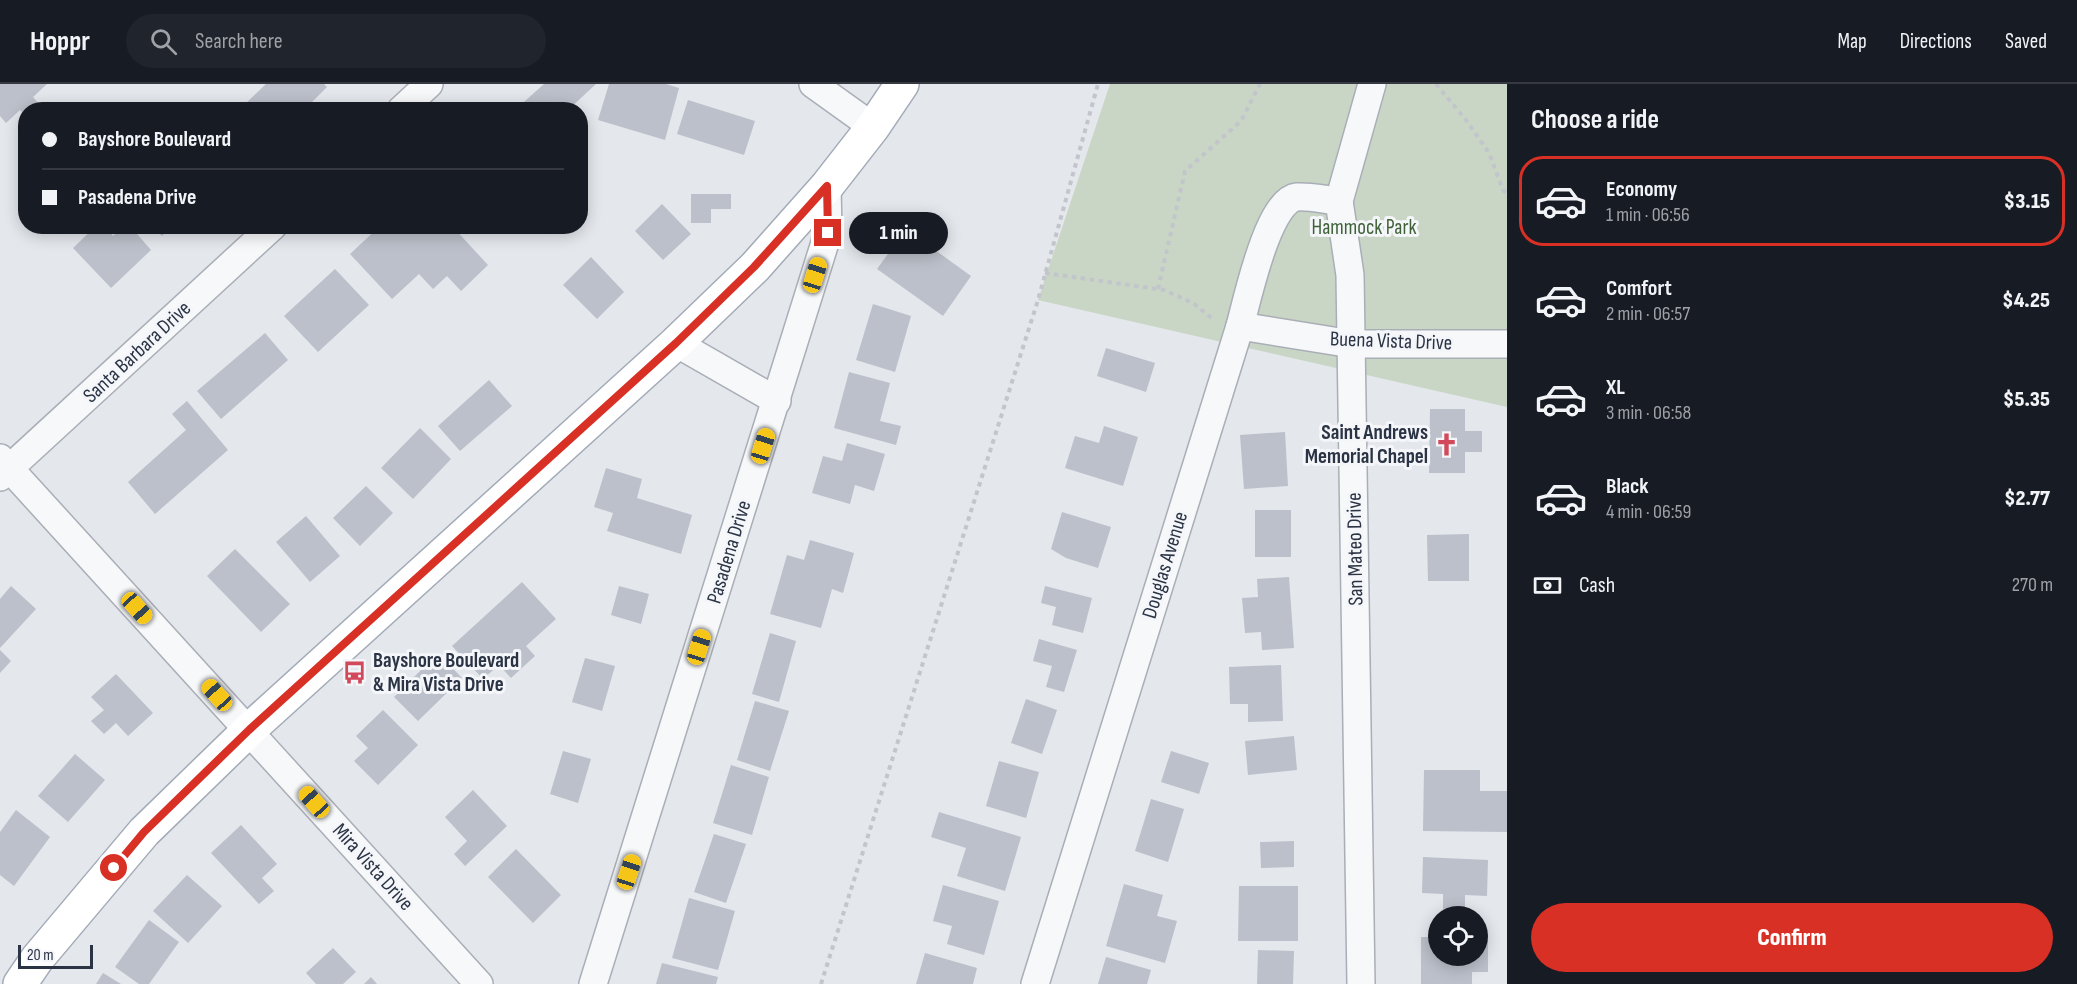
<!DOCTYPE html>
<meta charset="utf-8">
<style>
body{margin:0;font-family:"Sofia Sans Condensed",sans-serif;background:#20242c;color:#f1f3f6;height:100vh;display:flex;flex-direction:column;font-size:22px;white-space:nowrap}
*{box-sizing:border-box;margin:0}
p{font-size:20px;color:#9ea1a6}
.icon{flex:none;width:33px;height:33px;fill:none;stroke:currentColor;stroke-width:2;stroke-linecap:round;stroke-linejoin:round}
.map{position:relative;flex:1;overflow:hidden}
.sheet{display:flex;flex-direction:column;background:#171b24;width:570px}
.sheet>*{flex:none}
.hud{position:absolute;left:18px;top:18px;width:570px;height:132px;border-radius:24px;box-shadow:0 3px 15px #0003;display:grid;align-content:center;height:132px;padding:0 24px;background:#171b24}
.tools{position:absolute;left:1428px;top:822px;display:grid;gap:12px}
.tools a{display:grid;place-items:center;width:60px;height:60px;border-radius:50%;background:#171b24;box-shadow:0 3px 15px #0003;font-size:30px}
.scale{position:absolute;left:18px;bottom:15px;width:75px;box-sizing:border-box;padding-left:6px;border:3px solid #2b3445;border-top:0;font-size:16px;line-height:21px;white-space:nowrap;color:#2b3445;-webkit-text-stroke:4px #f4f6f9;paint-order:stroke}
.end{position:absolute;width:27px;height:27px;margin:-14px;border:8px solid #d93025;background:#fff;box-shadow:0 0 0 3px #fff}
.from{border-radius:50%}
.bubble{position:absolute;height:42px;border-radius:21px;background:#171b24;box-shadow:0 3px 15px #0003;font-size:20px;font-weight:800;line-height:42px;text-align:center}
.car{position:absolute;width:18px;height:36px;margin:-18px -9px;border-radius:8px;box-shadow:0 0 4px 2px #0007;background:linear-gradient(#f5c518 24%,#345 0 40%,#f5c518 0 76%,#345 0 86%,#f5c518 0)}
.hud b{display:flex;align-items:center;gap:21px;height:57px;font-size:22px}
.hud b+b{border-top:2px solid #363941}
.hud i{width:15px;height:15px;background:#f1f3f6}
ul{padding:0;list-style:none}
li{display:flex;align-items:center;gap:18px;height:90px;margin:0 12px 9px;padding:0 12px;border:3px solid transparent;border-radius:24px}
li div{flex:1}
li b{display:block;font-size:22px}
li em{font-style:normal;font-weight:800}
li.active{border-color:#d93025}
li>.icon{width:54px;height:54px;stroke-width:1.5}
h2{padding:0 24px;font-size:27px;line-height:72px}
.pay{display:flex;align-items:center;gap:15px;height:66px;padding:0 24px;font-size:22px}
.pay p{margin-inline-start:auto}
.cta{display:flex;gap:12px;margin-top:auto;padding:12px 24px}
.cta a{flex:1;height:69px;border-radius:36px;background:#d93025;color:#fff;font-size:24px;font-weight:800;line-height:69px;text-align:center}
header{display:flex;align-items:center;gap:36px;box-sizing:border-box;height:84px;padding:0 30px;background:#171b24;border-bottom:2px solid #363941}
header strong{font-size:28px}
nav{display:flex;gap:33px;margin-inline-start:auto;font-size:21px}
.search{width:420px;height:54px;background:#20242c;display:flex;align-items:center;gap:15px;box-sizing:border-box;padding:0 21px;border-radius:33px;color:#9ea1a6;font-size:22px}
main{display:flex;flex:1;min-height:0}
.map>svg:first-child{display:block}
.green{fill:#c9d6c5}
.building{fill:#bbc0ca}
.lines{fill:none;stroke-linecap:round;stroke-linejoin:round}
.minor-casing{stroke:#a9aeb7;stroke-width:30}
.major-casing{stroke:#a3abb8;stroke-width:36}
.path{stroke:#c2c5cb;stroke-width:4;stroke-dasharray:4.5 4.5;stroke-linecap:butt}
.minor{stroke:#f7f8fa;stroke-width:27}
.major{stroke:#fff;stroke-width:33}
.route{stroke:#d93025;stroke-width:8}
.labels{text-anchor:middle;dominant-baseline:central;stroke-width:6;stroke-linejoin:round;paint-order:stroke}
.park-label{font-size:21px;fill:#3f6138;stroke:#f4f6f9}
.street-label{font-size:21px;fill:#2b3445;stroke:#f4f6f9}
.poi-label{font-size:21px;font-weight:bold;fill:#2b3445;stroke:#f4f6f9;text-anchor:end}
</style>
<header>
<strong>Hoppr</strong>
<div class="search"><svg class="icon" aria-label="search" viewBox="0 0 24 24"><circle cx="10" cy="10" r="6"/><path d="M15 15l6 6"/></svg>Search here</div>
<nav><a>Map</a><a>Directions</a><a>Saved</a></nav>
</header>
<main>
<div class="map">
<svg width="1507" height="900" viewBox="0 0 1507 900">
<rect width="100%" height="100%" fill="#e4e7ec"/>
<path class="green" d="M1110,0H1507V323L1038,216Z"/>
<g class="building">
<path d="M0,0H47L33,13L44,26H26V32L20,26L6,39L0,32Z"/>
<path d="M266,0H324L327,3L304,26H242L241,24Z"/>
<path d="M544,0H596L568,26H515Z"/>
<path d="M609,0H666L679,4L665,56L598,36Z"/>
<path d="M688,16L755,37L744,71L677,50Z"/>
<path d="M691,110H731V125H711V139H691Z"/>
<path d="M662,120L691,150L663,176L635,147Z"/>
<path d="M96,142H105L113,152L123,142H130L151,166L111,204L73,164Z"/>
<path d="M153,142H171L162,152Z"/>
<path d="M380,142H452L488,181L461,207L447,192L433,205L419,190L392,215L350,170Z"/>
<path d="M906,145L971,192L943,232L877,185Z"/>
<path d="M591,173L624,208L597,235L563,201Z"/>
<path d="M335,185L369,221L318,268L284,232Z"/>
<path d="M873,220L911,232L895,288L856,276Z"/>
<path d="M265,249L288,276L221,335L197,307Z"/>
<path d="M1106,264L1155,279L1146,308L1097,292Z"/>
<path d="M849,288L890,299L880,337L901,342L896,361L834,344Z"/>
<path d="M489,296L512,322L460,367L438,342Z"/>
<path d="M187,317L228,366L155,430L128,398L186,346L172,330Z"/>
<path d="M1430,325H1465V347H1482V368H1465V389H1429Z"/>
<path d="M1104,342L1138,353L1123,402L1065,384L1075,352L1099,359Z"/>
<path d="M420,344L451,375L413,415L381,384Z"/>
<path d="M1285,348L1288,402L1244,405L1240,351Z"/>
<path d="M847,359L885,370L874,407L855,401L850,420L812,409L823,372L842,377Z"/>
<path d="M606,384L642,395L637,414L692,431L681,470L607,447L613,429L594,423Z"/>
<path d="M366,402L393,429L360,462L333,434Z"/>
<rect x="1255" y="426" width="36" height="47"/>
<path d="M1062,428L1111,443L1098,484L1066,474L1051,465Z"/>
<path d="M306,432L340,472L310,498L276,458Z"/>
<path d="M1469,450V497H1428L1427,451Z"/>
<path d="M810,456L854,469L843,509L832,505L821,544L770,530L787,471L804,476Z"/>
<path d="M235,465L290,520L261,548L207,492Z"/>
<path d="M1289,493L1294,564L1262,566L1261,548L1245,549L1242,514L1258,513L1257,495Z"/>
<path d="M522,498L556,535L526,562L535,572L511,594L499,581L483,595L452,562Z"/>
<path d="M11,502L36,525L0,564V515Z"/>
<path d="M619,502L649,510L641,540L611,531Z"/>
<path d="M1045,502L1092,514L1083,549L1052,541L1056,523L1041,519Z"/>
<path d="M770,549L796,557L779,618L752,610Z"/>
<path d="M1039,555L1077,566L1064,608L1046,603L1052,582L1033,577Z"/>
<path d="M0,566L11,577L0,589Z"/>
<path d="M438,569L462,594L418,637L394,613Z"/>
<path d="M585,574L615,582L602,627L572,618Z"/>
<path d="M1281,581L1283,637L1248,638V620H1230L1229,583Z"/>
<path d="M116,590L153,629L128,652L116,639L104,650L91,637L104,626L91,613Z"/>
<path d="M1026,615L1057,626L1042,670L1011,659Z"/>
<path d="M755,617L789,627L770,687L737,676Z"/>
<path d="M383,626L418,661L378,701L354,677L368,664L356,652Z"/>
<path d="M1294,652L1297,686L1248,691L1245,657Z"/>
<path d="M563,667L591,675L578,719L550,710Z"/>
<path d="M1171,667L1209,679L1199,710L1161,698Z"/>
<path d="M75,670L105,696L68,738L38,712Z"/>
<path d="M999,677L1039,688L1026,734L986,722Z"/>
<path d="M731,681L769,693L752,751L713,739Z"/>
<path d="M1424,686H1480V707H1507V748L1423,747Z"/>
<path d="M473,706L507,742L465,782L454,770L467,757L445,733Z"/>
<path d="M1151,715L1184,725L1168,778L1135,767Z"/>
<path d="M16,726L50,753L14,802L0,791V748Z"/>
<path d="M939,728L1021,753L1005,807L957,792L966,764L931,753Z"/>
<path d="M241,741L277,780L262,794L274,807L259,820L211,769Z"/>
<path d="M714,750L746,760L726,819L694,808Z"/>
<path d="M1294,757V783L1261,784L1260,758Z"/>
<path d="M516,765L561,811L533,839L488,793Z"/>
<path d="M1423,773L1488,776L1487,812L1465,811V829L1443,828V810L1422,809Z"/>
<path d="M187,791L222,822L188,859L153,827Z"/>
<path d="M1124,800L1163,811L1157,832L1177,837L1165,879L1106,862Z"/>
<path d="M943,801L999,817L984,871L947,860L952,842L933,837Z"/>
<path d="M1239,802H1298V857H1238Z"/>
<path d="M689,814L735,827L718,886L672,874Z"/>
<path d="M149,836L179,858L149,900H139L115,883Z"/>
<path d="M1421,853H1438V872H1478V853H1488V888H1472V900H1421Z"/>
<path d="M333,864L356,888L343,900H316L306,889Z"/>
<path d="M1258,866L1294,867L1293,900H1257Z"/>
<path d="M925,869L977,884L973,900H916Z"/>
<path d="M1106,873L1151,886L1147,900H1098Z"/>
<path d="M662,879L718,893L716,900H656Z"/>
<path d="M103,889L121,900H96Z"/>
<path d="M371,893L377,900H364Z"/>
</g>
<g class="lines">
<defs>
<g id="minor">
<path d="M813,0L873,43"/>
<path d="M401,26L429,0"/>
<path d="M1240,242L1352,260H1507"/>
<path d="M676,259L777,317"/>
<path d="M0,374L479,900"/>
<path d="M0,393L273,142"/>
<path d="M593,900L828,149L827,102"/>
<path d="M1035,900L1240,242C1247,217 1268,116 1297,113C1310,112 1326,116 1339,117"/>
<path d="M1361,900L1350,191L1339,117L1372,0"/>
</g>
<path id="major" d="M20,900L37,875L144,748L249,646L676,259L755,183L827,102L873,43L902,0"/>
</defs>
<use href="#minor" class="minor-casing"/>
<use href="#major" class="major-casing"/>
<g class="path">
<path d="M1436,0L1466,36L1489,69L1503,106L1507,110"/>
<path d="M1045,189L1164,206L1193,219L1214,236"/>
<path d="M1158,205L1185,87L1241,37L1260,0"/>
<path d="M821,900L1038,216L1098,0"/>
</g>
<use href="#minor" class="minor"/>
<use href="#major" class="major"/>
</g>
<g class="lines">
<path class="route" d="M114,784L144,748L249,646L676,259L754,183L827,102L828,149"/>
</g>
<defs>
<symbol id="church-bare" viewBox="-9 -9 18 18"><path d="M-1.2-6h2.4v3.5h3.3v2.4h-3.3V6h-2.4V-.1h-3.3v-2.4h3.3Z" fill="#d1495b" stroke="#f4f6f9" stroke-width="2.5" paint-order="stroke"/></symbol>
<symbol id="bus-bare" viewBox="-9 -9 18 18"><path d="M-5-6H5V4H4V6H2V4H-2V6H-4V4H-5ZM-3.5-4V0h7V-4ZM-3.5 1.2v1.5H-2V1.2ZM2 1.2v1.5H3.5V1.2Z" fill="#d1495b" stroke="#f4f6f9" stroke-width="2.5" paint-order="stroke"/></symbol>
</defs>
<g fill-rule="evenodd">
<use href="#church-bare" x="1430" y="344" width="33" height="33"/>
<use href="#bus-bare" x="338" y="572" width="33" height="33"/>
</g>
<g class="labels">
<g class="park-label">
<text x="1364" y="143">Hammock Park</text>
</g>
<g class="street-label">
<text transform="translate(1391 257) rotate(2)">Buena Vista Drive</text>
<text transform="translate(137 268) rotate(-43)">Santa Barbara Drive</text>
<text transform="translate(1355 465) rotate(-91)">San Mateo Drive</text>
<text transform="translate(729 468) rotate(-73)">Pasadena Drive</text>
<text transform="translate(1165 481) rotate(-73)">Douglas Avenue</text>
<text transform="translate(373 783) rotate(48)">Mira Vista Drive</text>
</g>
<g class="poi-label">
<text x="1428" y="348">Saint Andrews<tspan x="1428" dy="24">Memorial Chapel</tspan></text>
<text x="373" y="576" text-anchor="start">Bayshore Boulevard<tspan x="373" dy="24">&amp; Mira Vista Drive</tspan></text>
</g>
</g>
</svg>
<div class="tools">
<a><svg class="icon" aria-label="locate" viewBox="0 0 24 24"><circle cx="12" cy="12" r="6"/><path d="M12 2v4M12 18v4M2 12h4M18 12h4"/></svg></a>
</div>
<div class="scale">20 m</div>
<i class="end from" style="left:114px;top:784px"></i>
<i class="end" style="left:828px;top:149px"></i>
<div class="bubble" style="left:849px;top:128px;width:99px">1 min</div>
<i class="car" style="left:815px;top:191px;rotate:17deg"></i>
<i class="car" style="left:763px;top:362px;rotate:17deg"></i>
<i class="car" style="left:137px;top:524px;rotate:138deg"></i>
<i class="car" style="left:699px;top:563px;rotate:17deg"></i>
<i class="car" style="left:217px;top:611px;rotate:318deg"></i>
<i class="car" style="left:314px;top:718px;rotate:318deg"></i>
<i class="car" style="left:629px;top:788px;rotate:18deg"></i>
<div class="hud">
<b><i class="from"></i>Bayshore Boulevard</b>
<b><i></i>Pasadena Drive</b>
</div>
</div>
<section class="sheet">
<h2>Choose a ride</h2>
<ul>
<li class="active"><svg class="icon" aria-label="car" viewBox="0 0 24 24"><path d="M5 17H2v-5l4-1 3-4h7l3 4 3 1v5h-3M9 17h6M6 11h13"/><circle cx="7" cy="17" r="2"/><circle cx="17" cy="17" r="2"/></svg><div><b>Economy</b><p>1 min · 06:56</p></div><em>$3.15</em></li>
<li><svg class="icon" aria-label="car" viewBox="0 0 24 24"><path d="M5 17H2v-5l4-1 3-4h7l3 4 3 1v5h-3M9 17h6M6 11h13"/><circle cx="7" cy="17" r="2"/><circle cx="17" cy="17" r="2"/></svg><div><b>Comfort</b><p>2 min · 06:57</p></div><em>$4.25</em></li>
<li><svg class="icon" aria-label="car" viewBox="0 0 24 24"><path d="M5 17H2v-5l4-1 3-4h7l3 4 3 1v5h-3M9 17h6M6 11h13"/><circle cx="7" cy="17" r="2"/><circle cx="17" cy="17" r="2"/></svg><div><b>XL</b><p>3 min · 06:58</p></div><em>$5.35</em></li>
<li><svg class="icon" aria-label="car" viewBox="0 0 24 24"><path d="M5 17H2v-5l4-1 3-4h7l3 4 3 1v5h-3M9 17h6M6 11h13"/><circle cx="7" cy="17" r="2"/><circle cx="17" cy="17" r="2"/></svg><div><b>Black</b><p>4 min · 06:59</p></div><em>$2.77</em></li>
</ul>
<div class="pay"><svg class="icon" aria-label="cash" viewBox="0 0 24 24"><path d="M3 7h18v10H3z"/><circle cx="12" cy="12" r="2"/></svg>Cash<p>270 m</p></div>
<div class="cta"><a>Confirm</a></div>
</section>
</main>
